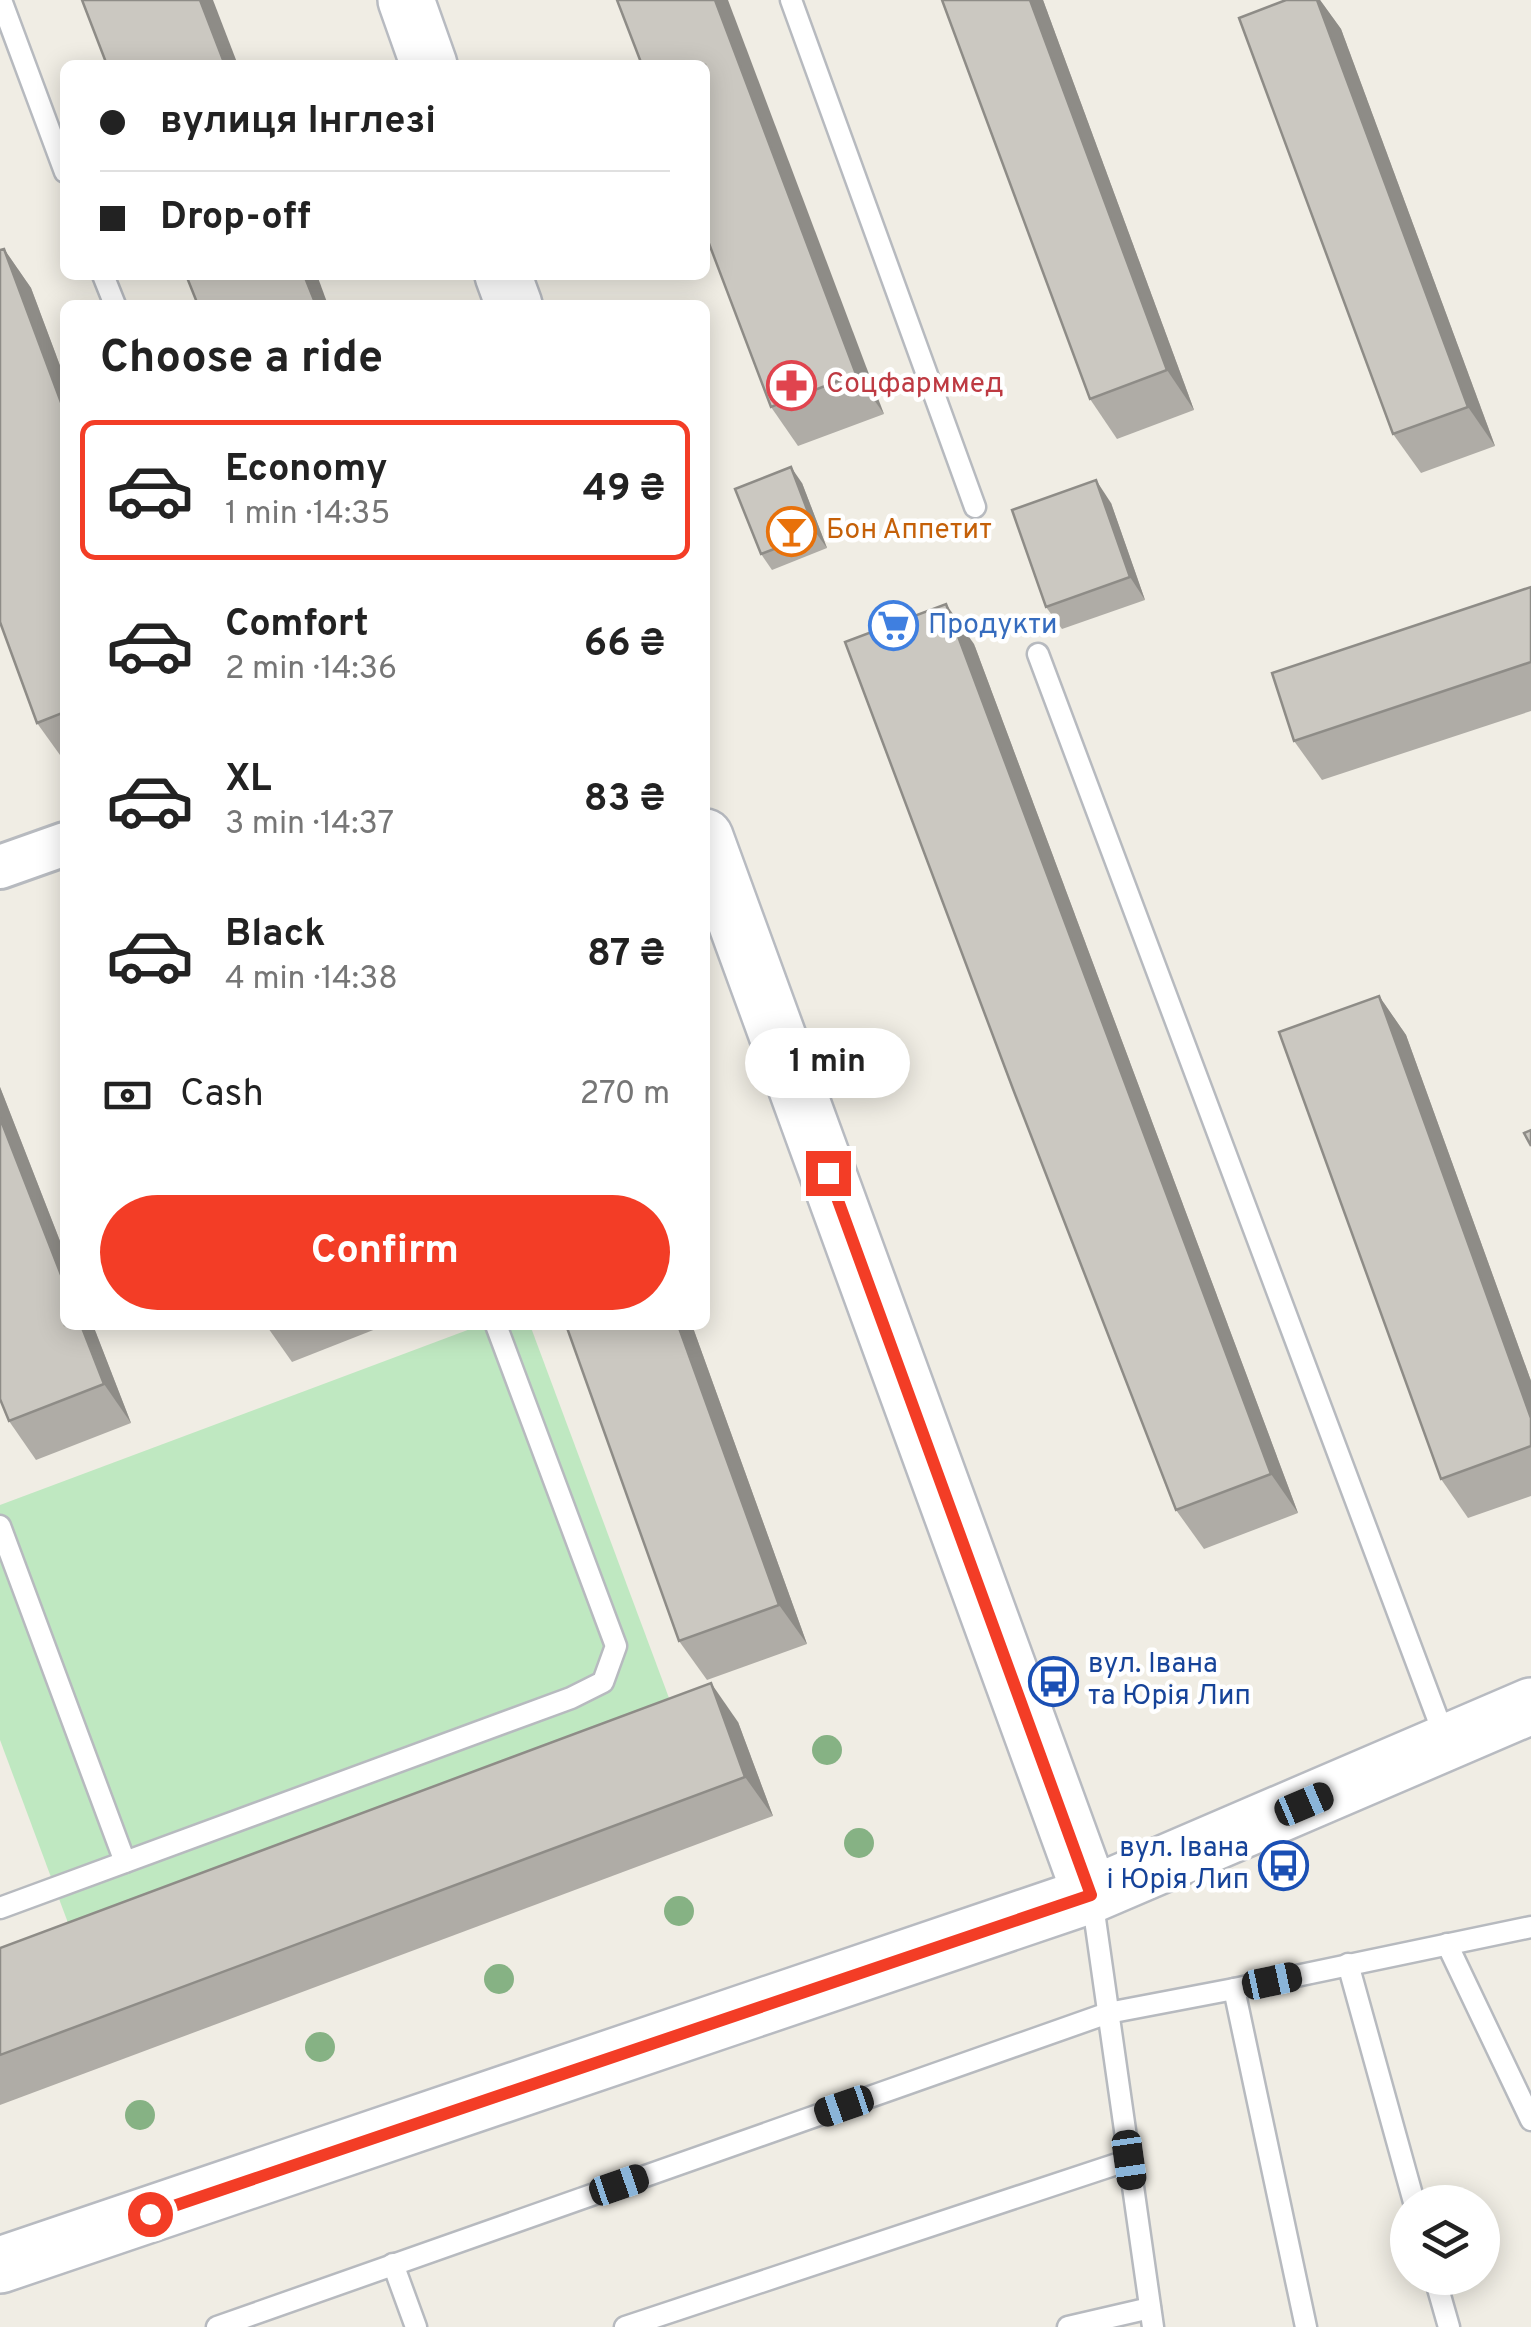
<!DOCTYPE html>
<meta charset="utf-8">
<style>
body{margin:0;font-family:Overpass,sans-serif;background:#f2f2f2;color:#222;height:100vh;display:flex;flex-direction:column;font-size:38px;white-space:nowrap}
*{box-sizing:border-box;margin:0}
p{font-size:32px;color:#767676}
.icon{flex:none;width:55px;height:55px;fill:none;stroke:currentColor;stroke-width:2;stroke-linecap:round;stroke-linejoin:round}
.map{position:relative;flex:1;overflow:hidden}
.side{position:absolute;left:60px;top:300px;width:650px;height:1030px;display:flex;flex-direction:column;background:#fff;border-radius:15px;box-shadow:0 5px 25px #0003}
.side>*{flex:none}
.hud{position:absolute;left:60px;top:60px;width:650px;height:220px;border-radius:15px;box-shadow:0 5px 25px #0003;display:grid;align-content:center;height:220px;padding:0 40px;background:#fff}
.buttons{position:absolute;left:1390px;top:2185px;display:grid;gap:20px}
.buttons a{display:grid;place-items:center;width:110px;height:110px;border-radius:50%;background:#fff;box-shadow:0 5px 25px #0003;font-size:50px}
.end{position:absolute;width:45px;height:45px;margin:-22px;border:12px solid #f33d26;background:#fff;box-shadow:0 0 0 5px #fff}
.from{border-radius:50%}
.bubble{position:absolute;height:70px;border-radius:35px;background:#fff;box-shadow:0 5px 25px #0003;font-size:32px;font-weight:700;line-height:70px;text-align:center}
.car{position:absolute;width:30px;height:60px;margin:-30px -15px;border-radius:12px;box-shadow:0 0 8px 2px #0007;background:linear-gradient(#222 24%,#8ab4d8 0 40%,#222 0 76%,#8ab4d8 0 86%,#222 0)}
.hud b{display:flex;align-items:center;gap:35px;height:95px;font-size:38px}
.hud b+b{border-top:2px solid #e0e0e0}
.hud i{width:25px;height:25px;background:#222}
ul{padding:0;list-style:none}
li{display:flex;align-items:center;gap:30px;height:140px;margin:0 20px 15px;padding:0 20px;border:5px solid transparent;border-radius:15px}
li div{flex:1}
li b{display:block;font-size:38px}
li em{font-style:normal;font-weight:700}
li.current{border-color:#f33d26}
li>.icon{width:90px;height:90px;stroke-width:1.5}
h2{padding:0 40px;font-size:45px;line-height:120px}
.pay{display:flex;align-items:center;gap:25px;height:110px;padding:0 40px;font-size:38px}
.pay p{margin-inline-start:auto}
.button{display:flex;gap:20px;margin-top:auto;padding:20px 40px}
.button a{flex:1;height:115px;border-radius:60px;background:#f33d26;color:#fff;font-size:40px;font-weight:700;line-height:115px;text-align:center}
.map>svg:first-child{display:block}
.green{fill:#bfe8c1}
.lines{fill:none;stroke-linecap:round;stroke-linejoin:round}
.lane-casing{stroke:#b7babf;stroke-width:25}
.street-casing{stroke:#b7babf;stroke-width:48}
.secondary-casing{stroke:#b8bbc1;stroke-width:60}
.lane{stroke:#fff;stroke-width:20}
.street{stroke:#fff;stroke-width:42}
.secondary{stroke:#fff;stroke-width:55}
.tree{fill:#86b284}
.wall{fill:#afaca6}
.shaded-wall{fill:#8e8c87}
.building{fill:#cbc8c1;stroke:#8e8c87;stroke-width:2.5}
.route{stroke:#f33d26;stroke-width:12}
.labels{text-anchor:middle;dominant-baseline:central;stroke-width:9;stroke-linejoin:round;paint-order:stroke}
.health-label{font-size:28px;fill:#be3a42;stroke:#fff;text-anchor:start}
.food-label{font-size:28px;fill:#c56008;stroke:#fff;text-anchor:start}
.shop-label{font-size:28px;fill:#366cbe;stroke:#fff;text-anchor:start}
.transit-label{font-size:28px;fill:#164399;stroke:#fff;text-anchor:start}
</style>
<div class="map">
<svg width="1531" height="2327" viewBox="0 0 1531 2327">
<rect width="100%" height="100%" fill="#f0ede4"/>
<path class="green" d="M481,1325H530L672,1706L71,1931L0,1740V1505Z"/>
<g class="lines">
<defs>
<g id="lane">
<path d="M1,0L65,172"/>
<path d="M791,0L975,507"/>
<path d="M103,275L115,305"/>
<path d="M1038,654L1445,1738"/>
<path d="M0,1526L125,1862"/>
<path d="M1092,1898L1153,2327"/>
<path d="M0,1908L571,1698L603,1682L616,1646L496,1325"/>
<path d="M1447,1944L1531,2120"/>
<path d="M1348,1964L1414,2202"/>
<path d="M1234,1989L1306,2327"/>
<path d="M393,2264L416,2327"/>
<path d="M1435,2278L1449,2327"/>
<path d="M217,2327L1108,2013L1234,1989L1531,1927"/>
<path d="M625,2327L1129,2160"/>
<path d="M1068,2327L1150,2308"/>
</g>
<path id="street" d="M0,867L65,844"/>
<g id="secondary">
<path d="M406,0L429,65"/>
<path d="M503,275L514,305"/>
<path d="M705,837L1091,1895"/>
<path d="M0,2265L1091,1895L1531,1706"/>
</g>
</defs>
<use href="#lane" class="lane-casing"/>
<use href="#street" class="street-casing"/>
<use href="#secondary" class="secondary-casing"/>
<use href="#lane" class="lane"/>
<use href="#street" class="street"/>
<use href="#secondary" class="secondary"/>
</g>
<g class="tree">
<circle cx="827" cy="1750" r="15"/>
<circle cx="859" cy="1843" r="15"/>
<circle cx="679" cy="1911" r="15"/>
<circle cx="499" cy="1979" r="15"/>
<circle cx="320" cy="2047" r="15"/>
<circle cx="140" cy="2115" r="15"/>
</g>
<g class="wall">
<path d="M942,0H1043L1194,410L1117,439L1090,399Z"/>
<path d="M1286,0H1320L1341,29L1495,446L1421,473L1393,434Z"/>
<path d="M705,65L884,414L798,446L771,407Z"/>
<path d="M4,249L31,288L65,379V762L37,723Z"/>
<path d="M802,483L827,548L772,570L761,554Z"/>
<path d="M1111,503L1145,600L1062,629L1046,607Z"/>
<path d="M1531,587V711L1322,780L1294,741Z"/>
<path d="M974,644L1298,1513L1204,1549L1176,1510Z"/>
<path d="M1379,996L1406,1035L1531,1381V1496L1468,1518L1441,1479Z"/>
<path d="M0,1087L131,1423L36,1460L9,1421Z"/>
<path d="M266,1325H386L292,1362Z"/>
<path d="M566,1325H692L807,1644L707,1680L679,1641Z"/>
<path d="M738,1722L773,1816L0,2105V1948Z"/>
</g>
<g class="shaded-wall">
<path d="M200,0H213L238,65H225Z"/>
<path d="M715,0H728L884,414L856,374Z"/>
<path d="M1030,0H1043L1194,410L1167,370Z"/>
<path d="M1317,0H1320L1341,29L1495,446L1468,407Z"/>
<path d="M4,249L31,288L65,379V413Z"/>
<path d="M304,275H317L328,305H316Z"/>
<path d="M791,467L802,483L827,548L816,533Z"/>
<path d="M1096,480L1111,503L1145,600L1130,577Z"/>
<path d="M946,604L974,644L1298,1513L1271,1474Z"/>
<path d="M1379,996L1406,1035L1531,1381V1418Z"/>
<path d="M0,1087L65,1254V1285L0,1118Z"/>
<path d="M81,1325H93L131,1423L104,1384Z"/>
<path d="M678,1325H692L807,1644L779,1605Z"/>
<path d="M711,1683L738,1722L773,1816L745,1777Z"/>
</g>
<g class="building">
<path d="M82,0H200L225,65H107Z"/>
<path d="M617,0H715L856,374L771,407L705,233V65H642Z"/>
<path d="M942,0H1030L1167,370L1090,399Z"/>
<path d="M1286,0H1317L1468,407L1393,434L1239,18Z"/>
<path d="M4,249L65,413V712L37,723L0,622V250Z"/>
<path d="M186,275H304L316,305H198Z"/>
<path d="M791,467L816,533L761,554L735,489Z"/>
<path d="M1096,480L1130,577L1046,607L1012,510Z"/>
<path d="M1531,587V662L1294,741L1272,673Z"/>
<path d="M946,604L1271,1474L1176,1510L1013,1089L845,642Z"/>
<path d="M1379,996L1531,1418V1446L1441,1479L1279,1032Z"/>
<path d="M0,1118L65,1285V1325H81L104,1384L9,1421L0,1399Z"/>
<path d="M1531,1130V1146L1524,1133Z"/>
<path d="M566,1325H678L779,1605L679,1641Z"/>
<path d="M711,1683L745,1777L0,2055V1948Z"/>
</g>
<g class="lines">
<path class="route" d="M150,2214L1091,1895L828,1173"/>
</g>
<defs>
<symbol id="pharmacy-ring" viewBox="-11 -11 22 22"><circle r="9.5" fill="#fff" stroke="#e0444e" stroke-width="1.5"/><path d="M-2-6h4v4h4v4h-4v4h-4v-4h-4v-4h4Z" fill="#e0444e"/></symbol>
<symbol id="bar-ring" viewBox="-11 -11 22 22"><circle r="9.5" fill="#fff" stroke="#e8710a" stroke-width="1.5"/><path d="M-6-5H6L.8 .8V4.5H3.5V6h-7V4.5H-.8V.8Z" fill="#e8710a"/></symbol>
<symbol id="supermarket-ring" viewBox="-11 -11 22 22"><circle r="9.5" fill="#fff" stroke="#3f7fe0" stroke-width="1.5"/><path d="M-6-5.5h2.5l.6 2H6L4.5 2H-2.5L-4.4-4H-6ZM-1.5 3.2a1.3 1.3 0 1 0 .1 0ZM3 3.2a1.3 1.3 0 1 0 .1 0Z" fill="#3f7fe0"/></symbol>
<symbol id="bus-ring" viewBox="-11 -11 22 22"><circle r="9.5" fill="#fff" stroke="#1a4fb4" stroke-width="1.5"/><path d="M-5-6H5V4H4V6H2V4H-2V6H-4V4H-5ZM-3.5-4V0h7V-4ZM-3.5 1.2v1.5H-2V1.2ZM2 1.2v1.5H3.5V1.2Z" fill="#1a4fb4"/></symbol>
</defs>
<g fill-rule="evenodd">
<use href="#pharmacy-ring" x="764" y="358" width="55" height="55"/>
<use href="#bar-ring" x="764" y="504" width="55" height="55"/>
<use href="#supermarket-ring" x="866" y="598" width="55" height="55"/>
<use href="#bus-ring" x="1026" y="1654" width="55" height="55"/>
<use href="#bus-ring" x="1256" y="1838" width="55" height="55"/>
</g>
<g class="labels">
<g class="health-label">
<text x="826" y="385">Соцфарммед</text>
</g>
<g class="food-label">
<text x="826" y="531">Бон Аппетит</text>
</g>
<g class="shop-label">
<text x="928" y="626">Продукти</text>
</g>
<g class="transit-label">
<text x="1088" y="1665">вул. Івана<tspan x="1088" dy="32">та Юрія Лип</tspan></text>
<text x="1249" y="1849" text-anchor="end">вул. Івана<tspan x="1249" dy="32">і Юрія Лип</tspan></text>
</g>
</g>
</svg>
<div class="buttons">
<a><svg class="icon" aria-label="layers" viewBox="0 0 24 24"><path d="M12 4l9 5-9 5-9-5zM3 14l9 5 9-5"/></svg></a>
</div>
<i class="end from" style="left:150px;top:2214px"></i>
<i class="end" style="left:828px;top:1173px"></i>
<div class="bubble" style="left:745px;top:1028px;width:165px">1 min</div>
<i class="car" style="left:1304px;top:1804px;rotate:67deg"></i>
<i class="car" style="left:1272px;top:1981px;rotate:78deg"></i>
<i class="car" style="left:844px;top:2106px;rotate:251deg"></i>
<i class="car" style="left:1129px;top:2160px;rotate:172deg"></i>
<i class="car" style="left:619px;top:2185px;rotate:71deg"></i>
<div class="hud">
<b><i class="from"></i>вулиця Інглезі</b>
<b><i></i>Drop-off</b>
</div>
<section class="side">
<h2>Choose a ride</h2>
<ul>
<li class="current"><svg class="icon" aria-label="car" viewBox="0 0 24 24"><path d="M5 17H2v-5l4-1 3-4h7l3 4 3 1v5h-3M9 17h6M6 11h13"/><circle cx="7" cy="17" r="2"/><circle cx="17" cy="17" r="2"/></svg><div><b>Economy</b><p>1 min · 14:35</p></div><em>49 ₴</em></li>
<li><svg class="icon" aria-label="car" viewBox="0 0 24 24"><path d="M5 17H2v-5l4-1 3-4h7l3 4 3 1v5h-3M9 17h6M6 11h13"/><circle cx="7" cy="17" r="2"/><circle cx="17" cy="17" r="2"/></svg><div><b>Comfort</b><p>2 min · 14:36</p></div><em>66 ₴</em></li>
<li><svg class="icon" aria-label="car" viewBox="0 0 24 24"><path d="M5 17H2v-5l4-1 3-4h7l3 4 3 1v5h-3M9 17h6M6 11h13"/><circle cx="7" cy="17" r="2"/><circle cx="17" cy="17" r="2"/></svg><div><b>XL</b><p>3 min · 14:37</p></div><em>83 ₴</em></li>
<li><svg class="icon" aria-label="car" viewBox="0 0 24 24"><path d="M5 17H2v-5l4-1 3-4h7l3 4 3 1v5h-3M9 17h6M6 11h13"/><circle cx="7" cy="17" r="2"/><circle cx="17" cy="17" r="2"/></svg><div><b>Black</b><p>4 min · 14:38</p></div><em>87 ₴</em></li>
</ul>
<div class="pay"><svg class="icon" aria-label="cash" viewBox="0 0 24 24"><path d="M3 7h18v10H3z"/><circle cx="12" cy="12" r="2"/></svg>Cash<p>270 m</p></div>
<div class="button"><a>Confirm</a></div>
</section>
</div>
